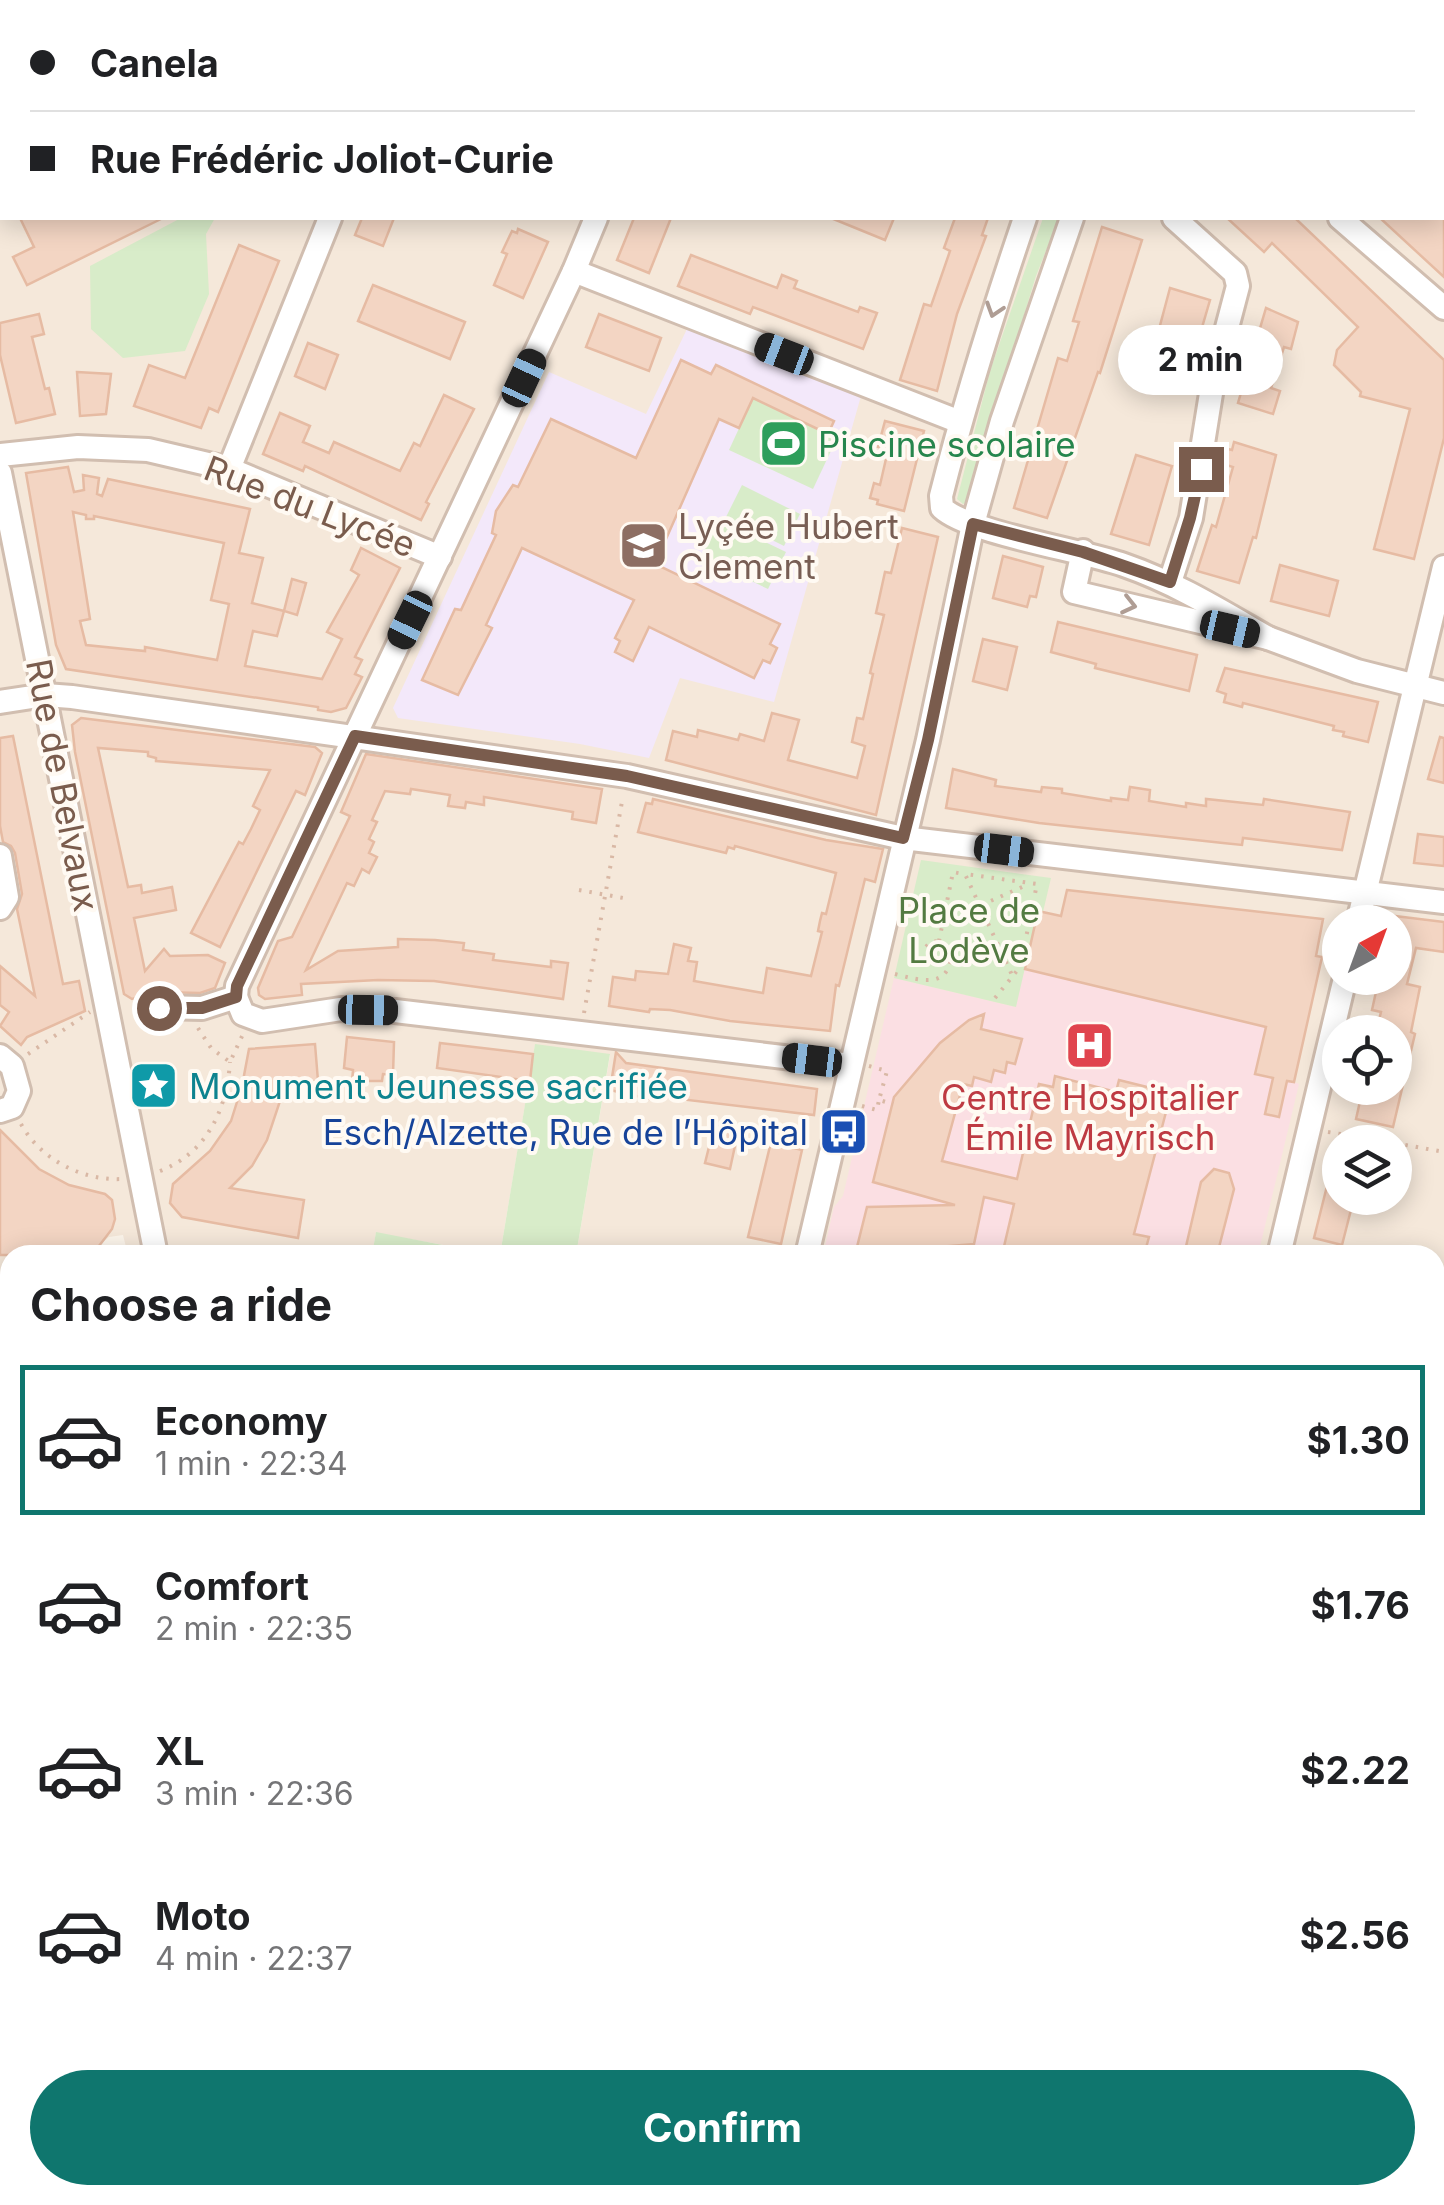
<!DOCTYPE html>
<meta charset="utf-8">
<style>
body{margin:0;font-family:Inter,sans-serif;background:#f2f2f2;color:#202124;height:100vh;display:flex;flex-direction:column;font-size:38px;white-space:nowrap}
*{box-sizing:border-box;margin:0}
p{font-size:32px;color:#757577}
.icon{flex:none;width:55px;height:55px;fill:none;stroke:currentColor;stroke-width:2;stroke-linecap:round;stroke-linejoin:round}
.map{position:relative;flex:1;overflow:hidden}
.panel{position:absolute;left:0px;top:1245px;width:1445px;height:960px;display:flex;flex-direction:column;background:#fff;border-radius:30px 30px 0 0;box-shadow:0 5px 25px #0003}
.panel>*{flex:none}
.guide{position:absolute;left:0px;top:0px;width:1445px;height:220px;box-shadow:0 5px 25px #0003;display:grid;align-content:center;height:220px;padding:0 30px;background:#fff}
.needle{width:65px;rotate:41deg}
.tools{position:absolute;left:1322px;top:905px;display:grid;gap:20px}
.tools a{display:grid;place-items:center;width:90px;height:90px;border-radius:50%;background:#fff;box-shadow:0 5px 25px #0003;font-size:50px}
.end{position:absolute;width:45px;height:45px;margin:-22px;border:12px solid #7a5c4d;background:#fff;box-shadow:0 0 0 5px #fff}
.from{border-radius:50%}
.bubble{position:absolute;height:70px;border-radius:35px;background:#fff;box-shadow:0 5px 25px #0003;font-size:32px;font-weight:700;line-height:70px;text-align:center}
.car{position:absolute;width:30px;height:60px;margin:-30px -15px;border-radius:12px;box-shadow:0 0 8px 2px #0007;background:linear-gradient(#222 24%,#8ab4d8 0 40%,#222 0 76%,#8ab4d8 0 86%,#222 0)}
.guide b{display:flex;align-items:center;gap:35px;height:95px;font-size:38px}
.guide b+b{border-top:2px solid #e0e0e0}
.guide i{width:25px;height:25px;background:#202124}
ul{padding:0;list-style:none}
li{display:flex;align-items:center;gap:30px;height:150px;margin:0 20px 15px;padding:0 10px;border:5px solid transparent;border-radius:0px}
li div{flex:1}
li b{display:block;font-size:38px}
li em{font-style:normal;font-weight:700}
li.on{border-color:#0f766e}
li>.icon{width:90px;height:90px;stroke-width:1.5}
h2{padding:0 30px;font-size:45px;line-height:120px}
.primary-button{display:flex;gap:20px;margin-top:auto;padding:20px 30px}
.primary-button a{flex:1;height:115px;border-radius:60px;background:#0f766e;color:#fff;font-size:40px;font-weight:700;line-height:115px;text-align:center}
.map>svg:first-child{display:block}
.residential{fill:#f5e8da;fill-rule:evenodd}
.education{fill:#f3e8fa}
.medical{fill:#fbdfe3}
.green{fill:#d8ecc9}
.building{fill:#f3d5c3;stroke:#e6bba3;stroke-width:2.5;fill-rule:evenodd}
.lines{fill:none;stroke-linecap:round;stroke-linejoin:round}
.minor-casing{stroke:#d1beb0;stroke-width:28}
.major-casing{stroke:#dad1cd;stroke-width:35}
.path{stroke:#d9b8a5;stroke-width:4;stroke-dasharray:2.5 8;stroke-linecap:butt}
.minor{stroke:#fff;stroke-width:22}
.major{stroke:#fbd9a5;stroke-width:30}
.oneway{stroke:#af9d94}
.route{stroke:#7a5c4d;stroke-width:12}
.labels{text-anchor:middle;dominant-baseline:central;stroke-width:8;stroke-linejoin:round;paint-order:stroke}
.leisure-label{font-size:35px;fill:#27864d;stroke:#fffaf3;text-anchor:start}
.street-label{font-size:35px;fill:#7a5c4d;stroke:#fffaf3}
.education-label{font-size:35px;fill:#785e54;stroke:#fffaf3;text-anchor:start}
.park-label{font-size:35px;fill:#537a41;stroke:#fffaf3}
.culture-label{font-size:35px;fill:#0d838f;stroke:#fffaf3;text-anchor:start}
.health-label{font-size:35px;fill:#be3a42;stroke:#fffaf3}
.transit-label{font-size:35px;fill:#164399;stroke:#fffaf3;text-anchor:end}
</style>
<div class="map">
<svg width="1444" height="2205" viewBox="0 0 1444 2205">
<rect width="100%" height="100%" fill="#fdf6ec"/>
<path class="residential" d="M0,0L1135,2H2V218H1442L1444,93V2205H0V1715L10,1717V2195H1435V1255H576L610,1055L535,1045L500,1255L376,1233L372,1255H128L123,1235L109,1237L97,1247L10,1255V1295L0,1293ZM1340,922H1395V978H1340ZM1340,1032H1395V1088H1340ZM1340,1142H1395V1198H1340Z"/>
<g class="education">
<path d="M687,329L861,396L774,702L680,678L649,758L580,744L398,718L393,708L549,372L646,414Z"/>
<path d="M1435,1886H1444V1985L1435,1997Z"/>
<path d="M1435,2039L1444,2047V2133L1435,2137Z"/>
<path d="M720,2195H950L946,2205H747Z"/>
</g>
<path class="medical" d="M1067,890L1098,893L1084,926L1317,978L1294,1082L1299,1084L1258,1255H823L834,1207L843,1196L894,978L1015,1007L1038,910L1061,916Z"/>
<g class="green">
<path d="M1127,0H1444V93L1442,2Z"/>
<path d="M181,218H215L206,234L209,294L185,351L123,358L91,329L90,266Z"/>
<path d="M1043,218H1059L1036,276L967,503L963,504L957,499L990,371Z"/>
<path d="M753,398L837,438L813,489L729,450Z"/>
<path d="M742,485L800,514L784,546L726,517Z"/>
<path d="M719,520L786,552L768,589L701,557Z"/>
<path d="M921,860L1051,878L1043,912L1038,911L1016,1007L894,978Z"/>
<path d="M535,1044L610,1054L576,1255H500Z"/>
<path d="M376,1232L494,1255H372Z"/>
<path d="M0,1293L10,1295V1717L0,1715Z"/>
</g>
<g class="building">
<path d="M20,218H163L27,285L13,257L34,247Z"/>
<path d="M362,218H394L383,246L355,235Z"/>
<path d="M634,218H671L649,273L617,260Z"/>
<path d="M831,218H894L885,240Z"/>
<path d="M955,218H988L982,235L986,236L957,314L937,391L900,380L924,304L931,306L950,251L944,248Z"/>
<path d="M1227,218H1295L1444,360V438L1414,559L1374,549L1410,409L1360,396L1361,392L1334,365L1337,350L1358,327L1272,243L1264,252Z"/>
<path d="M1380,218H1444V277Z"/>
<path d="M1102,227L1142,240L1100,373L1098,372L1047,518L1014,508L1058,358L1067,361L1079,322L1073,321Z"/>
<path d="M518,229L548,242L523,298L494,285L507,254L502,252L512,231L517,233Z"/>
<path d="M239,245L279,261L218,412L209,408L201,428L134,406L149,365L185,378Z"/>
<path d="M691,255L777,288L782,275L797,281L794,288L858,312L860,307L877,313L863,349L753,307L750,314L678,286Z"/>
<path d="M373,285L465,322L450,359L358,321Z"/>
<path d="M1170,288L1210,300L1184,389L1146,378Z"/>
<path d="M1266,308L1298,322L1291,349L1284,347L1271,388L1280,391L1273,414L1238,403Z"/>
<path d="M39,314L44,334L32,337L45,389L49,388L55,414L16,423L0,355V323Z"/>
<path d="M599,314L661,338L649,371L586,347Z"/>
<path d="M308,343L338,355L325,389L295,376Z"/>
<path d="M681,360L711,374L716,365L834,421L828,434L753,398L739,428L719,419L655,564L780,624L770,644L777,648L770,663L763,660L754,678L649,627L633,661L615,652L620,641L615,638L634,600L522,548L486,625L492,628L458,695L422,680L455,609L461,610L496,535L492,533L496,511L513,485L518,487L551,419L636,458Z"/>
<path d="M77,372L111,374L106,414L80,416Z"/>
<path d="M444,395L474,409L426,502L429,504L421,520L305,466L303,471L263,454L280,413L310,426L303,442L329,453L334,442L400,471L414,443L420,446Z"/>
<path d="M885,421L924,431L904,511L877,504L878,500L870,498L874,483L880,485L888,450L878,447Z"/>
<path d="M1234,442L1276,455L1256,538L1253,537L1239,583L1197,571L1212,525L1216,527L1233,467L1223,464L1228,449L1232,450Z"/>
<path d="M1136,455L1172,466L1149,545L1111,534Z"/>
<path d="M68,467L74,492L84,490L83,475L99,478L97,494L102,496L108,479L250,509L239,553L263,558L252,603L284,611L277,636L253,631L245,666L322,679L342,639L327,632L359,575L351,570L361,548L400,568L355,657L362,660L355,674L362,677L346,708L331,712L318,710V707L66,669L56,645L26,473ZM73,512L86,515V519H94V516L224,543L211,600L229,604L217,660L145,647V651L86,645L80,621L90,619Z"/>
<path d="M902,528L938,537L876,815L666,760L673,731L697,737L698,730L738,740L740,734L764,741L772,713L799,720L788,760L857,778L865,746L852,742L857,718L863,719L873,674L870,673L884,615L876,613L885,572L891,573Z"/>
<path d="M1003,556L1043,567L1036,597L1030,596L1027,607L993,598Z"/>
<path d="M1280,565L1338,581L1329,616L1271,601Z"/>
<path d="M292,579L306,583L297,615L284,611Z"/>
<path d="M1058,622L1197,655L1189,691L1095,668L1096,664L1051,652Z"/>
<path d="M983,639L1017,647L1007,690L973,681Z"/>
<path d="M1225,668L1378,702L1368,742L1343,736L1344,732L1333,730L1334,726L1243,703L1242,707L1224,702L1226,694L1217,691Z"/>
<path d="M81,718L315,747L322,753L305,795L296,791L220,947L191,933L239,842L243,844L251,829L260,810L253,806L270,770L156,761V758L148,756V752L98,748L128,887L141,885L142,893L172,887L176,910L134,918L145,971L164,949L170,956L208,955L225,963L215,988L200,993L158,992L132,999L124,994L75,752L72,725Z"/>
<path d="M13,736L63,984L79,981L85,1011L27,1037L21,1045L0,1026L9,1012L0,1005V966L35,996L17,909L22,894L15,853L11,846L3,842L0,826V738Z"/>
<path d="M1440,737L1444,738V783L1428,779Z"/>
<path d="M366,754L602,789L596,823L572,819L573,812L502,800L484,797V805L466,802L465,808L448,806L450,795L411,789L410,794L385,791L372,820L377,822L369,839L374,842L369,853L377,857L369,873L362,869L354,886L347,883L306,970L338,951L398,947V939L435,940L464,943L463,950L494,954L493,960L551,967V961L568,963L563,999L434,981L378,980L301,984L302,995L265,999L259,995L258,988L278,941L292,937L350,816L341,812Z"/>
<path d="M953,769L996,780L995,786L1041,792L1042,787L1062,789V793L1111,801V798L1128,800L1130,787L1150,790L1149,801L1186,807V803L1206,806V799L1263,805L1264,799L1350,812L1342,850L1243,838L1242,845L1223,843L1039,823L946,808Z"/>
<path d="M653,799L826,840L883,849L875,882L865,879L839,986L836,985L830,1031L730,1021L670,1010L650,1009L649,1012L609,1006L613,977L635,980L636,971L668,974L674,944L691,948L688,961L697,962L694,981L763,993L767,968L811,976L822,932L818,931L820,921L822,913L826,914L836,873L735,846L734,849L728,847L726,853L638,832L646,803L652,804Z"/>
<path d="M1418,834L1444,837V866L1414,863Z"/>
<path d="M1067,890L1323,919L1316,956L1322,957L1294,1082L1287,1081L1279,1117L1265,1114L1273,1078L1255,1074L1266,1027L1025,969L1038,911L1061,916Z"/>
<path d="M1395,916L1444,922V952L1416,948L1407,984L1420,987L1411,1032L1415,1034L1393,1127L1356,1119L1363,1088H1395V1032H1376L1381,1012L1372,1010L1379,978H1395Z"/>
<path d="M984,1014L981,1029L1022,1039L1015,1064L1007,1062L1005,1073L994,1070L991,1082L974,1077L972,1086L963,1084L942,1161L1017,1179L1039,1084L1053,1087L1055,1076L1116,1092L1119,1080L1171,1093L1134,1234L1149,1237L1144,1255H1002L1014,1204L984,1197L974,1244L904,1250L903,1255H855L867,1207L955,1205L873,1182L894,1097L940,1043L969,1020Z"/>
<path d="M347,1037L394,1042L393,1075L383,1074L382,1081H352L353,1070L344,1068Z"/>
<path d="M440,1043L533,1054L530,1081L437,1068Z"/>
<path d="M315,1044L318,1081L286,1083L267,1140L252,1166L230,1188L304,1200L298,1238L182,1217L170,1203L173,1184L210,1151L231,1121L242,1086L249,1049Z"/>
<path d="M616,1052L626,1063L817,1089L814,1115L655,1096L654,1100L610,1090Z"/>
<path d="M714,1127L738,1132L730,1169L705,1163Z"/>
<path d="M0,1130L39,1169L69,1185L105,1194L112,1200L115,1219L112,1229L92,1255H0Z"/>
<path d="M771,1142L802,1150L781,1244L748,1237Z"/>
<path d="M1335,1154H1340V1198H1354L1342,1245L1314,1238Z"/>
<path d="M1214,1169L1229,1173L1234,1189L1217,1255H1184L1201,1182Z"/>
</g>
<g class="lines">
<defs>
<g id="minor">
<path d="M786,0L800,2"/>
<path d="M414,2V0"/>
<path d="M683,2L684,0"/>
<path d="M1095,2L1096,0"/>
<path d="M0,192L2,190"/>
<path d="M1025,218C994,309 965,402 941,496L942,508C969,533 1082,550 1124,565C1176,583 1221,611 1268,638"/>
<path d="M1340,218L1444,308"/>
<path d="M574,271L960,422"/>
<path d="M0,455L78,447L148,450L229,469L440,557"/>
<path d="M229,469L330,218"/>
<path d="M0,473L156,1255"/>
<path d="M1083,551L1074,592L1268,638L1357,671L1444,693"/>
<path d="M1170,582L1191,518L1213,381L1238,286L1235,273L1174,218"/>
<path d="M0,702L45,695L72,697L627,776L903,838L1444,902"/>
<path d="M0,856L7,897L0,908"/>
<path d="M1358,922L1444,567"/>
<path d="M236,997L237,986L574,271L596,218"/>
<path d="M236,997L243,1014L262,1021L341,1009L395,1011L851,1065"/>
<path d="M159,1007L202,1008L236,997"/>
<path d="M0,1056L12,1066L19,1091L12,1107L0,1111"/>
<path d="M807,1255L928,740L973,524L1002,421L1072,218"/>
<path d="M1279,1255L1345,978"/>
<path d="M1435,1465L1444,1460"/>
<path d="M1435,1680L1444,1681"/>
<path d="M0,1778L10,1779"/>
<path d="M1435,1807L1444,1808"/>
<path d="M61,2195L62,2205"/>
<path d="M674,2195L701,2205"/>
<path d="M17,2205V2195"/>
<path d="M373,2205L374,2195"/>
<path d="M617,2205L621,2195"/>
<path d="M1052,2205L1054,2195"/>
</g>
<g id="major">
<path d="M1068,0L1078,2"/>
<path d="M1442,109L1444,110"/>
</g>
</defs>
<use href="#minor" class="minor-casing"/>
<use href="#major" class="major-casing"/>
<g class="path">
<path d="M910,0L921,2"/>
<path d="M1389,0L1393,2"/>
<path d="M1442,41L1444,42"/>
<path d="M1442,144H1444"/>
<path d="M579,890L629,899"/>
<path d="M943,922L1029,884"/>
<path d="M939,941L953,872L963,874"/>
<path d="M951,949L1024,944"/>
<path d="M895,974C922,981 952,990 951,949L939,941L930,942L925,948"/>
<path d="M995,998L1020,967L1037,884L965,874L1012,975"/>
<path d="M584,1013L623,796"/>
<path d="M198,1028L211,1048L230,1062L244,1032"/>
<path d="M28,1054L90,1012"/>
<path d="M869,1066L887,1071L879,1100L893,1104"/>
<path d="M862,1106L877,1110L879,1100"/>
<path d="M21,1124C40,1159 82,1181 122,1179"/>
<path d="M1328,1132L1390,1142"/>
<path d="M1395,1143L1444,1152"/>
<path d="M160,1171C207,1153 227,1109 230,1062"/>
<path d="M0,1300L10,1302"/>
<path d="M0,1452L5,1467L0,1497"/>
<path d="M1438,1551L1444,1550"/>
<path d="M0,1581V1594"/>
<path d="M0,1662L10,1663"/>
<path d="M0,1684L10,1686"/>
<path d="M1435,1995L1442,1996"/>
<path d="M1435,2120L1438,2116L1443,2117"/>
</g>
<use href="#minor" class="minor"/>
<use href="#major" class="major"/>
</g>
<defs><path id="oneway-chevron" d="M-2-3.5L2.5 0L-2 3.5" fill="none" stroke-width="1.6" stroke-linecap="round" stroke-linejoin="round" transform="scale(2.5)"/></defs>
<g class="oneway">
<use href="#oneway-chevron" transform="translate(994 310) rotate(108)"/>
<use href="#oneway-chevron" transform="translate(1129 605) rotate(13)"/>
</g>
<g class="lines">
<path class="route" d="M159,1008H202L236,997L237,986L355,736L627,776L903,838L928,740L973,524L1083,552L1170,582L1190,518L1201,469"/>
</g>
<defs>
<symbol id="stadium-square" viewBox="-11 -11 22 22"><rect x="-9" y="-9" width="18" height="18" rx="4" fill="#2e9e5b" stroke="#fffaf3"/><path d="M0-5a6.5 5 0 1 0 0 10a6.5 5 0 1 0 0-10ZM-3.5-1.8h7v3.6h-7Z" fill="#fff"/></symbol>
<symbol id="school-square" viewBox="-11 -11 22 22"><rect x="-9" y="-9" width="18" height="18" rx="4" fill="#8d6e63" stroke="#fffaf3"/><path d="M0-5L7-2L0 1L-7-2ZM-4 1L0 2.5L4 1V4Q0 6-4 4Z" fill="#fff"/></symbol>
<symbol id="hospital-square" viewBox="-11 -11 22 22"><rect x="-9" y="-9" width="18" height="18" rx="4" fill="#e0444e" stroke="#fffaf3"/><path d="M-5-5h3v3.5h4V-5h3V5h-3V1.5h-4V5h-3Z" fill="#fff"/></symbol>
<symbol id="sight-square" viewBox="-11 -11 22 22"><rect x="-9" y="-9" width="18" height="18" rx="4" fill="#0f9aa8" stroke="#fffaf3"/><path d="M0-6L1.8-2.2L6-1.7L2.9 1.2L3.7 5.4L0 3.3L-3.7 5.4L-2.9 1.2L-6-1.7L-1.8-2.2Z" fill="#fff"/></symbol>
<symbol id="bus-square" viewBox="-11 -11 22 22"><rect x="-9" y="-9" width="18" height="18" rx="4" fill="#1a4fb4" stroke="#fffaf3"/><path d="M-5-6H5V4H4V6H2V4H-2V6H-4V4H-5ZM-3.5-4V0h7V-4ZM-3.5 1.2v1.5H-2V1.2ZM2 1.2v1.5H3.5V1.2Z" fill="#fff"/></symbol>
</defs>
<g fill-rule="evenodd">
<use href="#stadium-square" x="756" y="416" width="55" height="55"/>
<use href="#school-square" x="616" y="518" width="55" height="55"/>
<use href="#hospital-square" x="1062" y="1018" width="55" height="55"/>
<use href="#sight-square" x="126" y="1058" width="55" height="55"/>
<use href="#bus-square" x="816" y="1104" width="55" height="55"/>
</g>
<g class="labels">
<g class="leisure-label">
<text x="818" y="444">Piscine scolaire</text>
</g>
<g class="street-label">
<text transform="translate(310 506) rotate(21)">Rue du Lycée</text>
<text transform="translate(63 785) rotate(79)">Rue de Belvaux</text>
</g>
<g class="education-label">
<text x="678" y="526">Lyçée Hubert<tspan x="678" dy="40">Clement</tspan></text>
</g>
<g class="park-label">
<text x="969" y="910">Place de<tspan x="969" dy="40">Lodève</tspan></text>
</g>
<g class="culture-label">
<text x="189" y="1086">Monument Jeunesse sacrifiée</text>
</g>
<g class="health-label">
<text x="1090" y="1097">Centre Hospitalier<tspan x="1090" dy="40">Émile Mayrisch</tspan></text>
</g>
<g class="transit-label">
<text x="808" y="1132">Esch/Alzette, Rue de l’Hôpital</text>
</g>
</g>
</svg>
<div class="tools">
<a><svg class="needle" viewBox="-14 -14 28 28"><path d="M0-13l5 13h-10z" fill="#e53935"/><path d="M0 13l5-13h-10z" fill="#757577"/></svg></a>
<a><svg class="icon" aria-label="locate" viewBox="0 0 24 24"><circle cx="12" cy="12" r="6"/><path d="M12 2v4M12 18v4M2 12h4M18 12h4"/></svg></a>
<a><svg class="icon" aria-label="layers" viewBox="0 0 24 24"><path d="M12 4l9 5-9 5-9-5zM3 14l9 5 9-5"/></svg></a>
</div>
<i class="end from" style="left:159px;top:1008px"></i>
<i class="end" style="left:1201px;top:469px"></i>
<div class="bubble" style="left:1118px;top:325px;width:165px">2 min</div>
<i class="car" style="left:784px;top:354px;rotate:291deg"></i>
<i class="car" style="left:524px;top:378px;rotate:25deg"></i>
<i class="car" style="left:410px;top:620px;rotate:206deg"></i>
<i class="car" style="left:1230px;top:629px;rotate:103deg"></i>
<i class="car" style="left:1004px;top:850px;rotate:97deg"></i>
<i class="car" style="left:368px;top:1010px;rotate:91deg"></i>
<i class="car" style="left:812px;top:1060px;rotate:277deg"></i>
<div class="guide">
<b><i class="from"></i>Canela</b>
<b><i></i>Rue Frédéric Joliot-Curie</b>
</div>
<section class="panel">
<h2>Choose a ride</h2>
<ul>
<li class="on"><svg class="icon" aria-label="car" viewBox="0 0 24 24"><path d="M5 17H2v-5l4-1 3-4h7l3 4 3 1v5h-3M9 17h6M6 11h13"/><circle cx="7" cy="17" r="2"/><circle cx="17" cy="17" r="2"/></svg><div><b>Economy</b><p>1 min · 22:34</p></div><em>$1.30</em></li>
<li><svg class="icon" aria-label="car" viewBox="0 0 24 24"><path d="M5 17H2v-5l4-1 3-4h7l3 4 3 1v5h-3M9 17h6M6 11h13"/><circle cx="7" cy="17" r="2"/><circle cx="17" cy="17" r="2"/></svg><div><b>Comfort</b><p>2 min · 22:35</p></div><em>$1.76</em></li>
<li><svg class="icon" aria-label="car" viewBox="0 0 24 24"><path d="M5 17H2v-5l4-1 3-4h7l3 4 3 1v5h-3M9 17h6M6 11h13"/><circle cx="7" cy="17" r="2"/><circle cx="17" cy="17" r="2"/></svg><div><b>XL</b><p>3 min · 22:36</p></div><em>$2.22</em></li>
<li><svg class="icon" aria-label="car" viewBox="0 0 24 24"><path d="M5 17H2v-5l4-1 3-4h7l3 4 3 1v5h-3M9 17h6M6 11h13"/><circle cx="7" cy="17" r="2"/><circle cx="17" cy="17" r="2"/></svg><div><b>Moto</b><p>4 min · 22:37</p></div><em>$2.56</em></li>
</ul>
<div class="primary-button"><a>Confirm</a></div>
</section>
</div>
